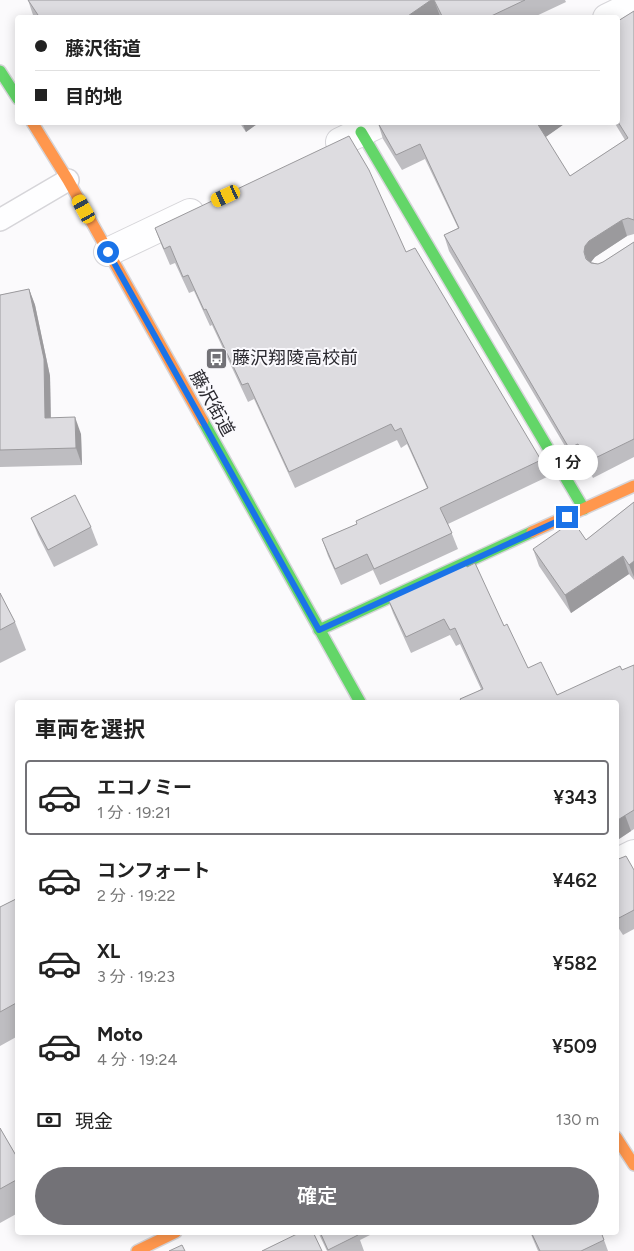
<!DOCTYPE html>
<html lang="ja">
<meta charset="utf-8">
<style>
body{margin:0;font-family:Figtree,"Noto Sans JP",sans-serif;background:#f2f2f2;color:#222;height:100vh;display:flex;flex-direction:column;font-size:19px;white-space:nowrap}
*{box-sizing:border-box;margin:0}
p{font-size:16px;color:#767676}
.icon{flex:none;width:28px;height:28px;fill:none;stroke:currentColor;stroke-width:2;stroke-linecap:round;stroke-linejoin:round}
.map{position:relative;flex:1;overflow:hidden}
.side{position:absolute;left:15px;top:700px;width:604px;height:535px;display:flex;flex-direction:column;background:#fff;border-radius:5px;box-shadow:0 2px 12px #0003}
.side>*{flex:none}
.hud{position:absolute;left:15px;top:15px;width:605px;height:110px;border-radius:5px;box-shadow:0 2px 12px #0003;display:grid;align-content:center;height:110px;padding:0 20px;background:#fff}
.end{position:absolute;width:22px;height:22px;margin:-11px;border:6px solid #1a73e8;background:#fff;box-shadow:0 0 0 2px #fff}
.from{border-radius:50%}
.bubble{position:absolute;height:35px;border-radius:18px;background:#fff;box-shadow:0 2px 12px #0003;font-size:16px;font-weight:600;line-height:35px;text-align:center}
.car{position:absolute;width:15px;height:30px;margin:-15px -8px;border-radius:6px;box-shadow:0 0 4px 1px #0007;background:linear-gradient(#f5c518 24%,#345 0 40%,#f5c518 0 76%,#345 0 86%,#f5c518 0)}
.hud b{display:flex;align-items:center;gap:18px;height:48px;font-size:19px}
.hud b+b{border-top:1px solid #e0e0e0}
.hud i{width:12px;height:12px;background:#222}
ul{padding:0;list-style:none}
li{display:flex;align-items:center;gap:15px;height:75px;margin:0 10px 8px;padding:0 10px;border:2px solid transparent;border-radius:5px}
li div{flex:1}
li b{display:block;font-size:19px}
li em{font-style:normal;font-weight:600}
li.on{border-color:#737277}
li>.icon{width:45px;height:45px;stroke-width:1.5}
h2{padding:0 20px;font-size:22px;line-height:60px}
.pay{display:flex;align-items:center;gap:12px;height:55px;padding:0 20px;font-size:19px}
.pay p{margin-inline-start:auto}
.primary-button{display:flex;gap:10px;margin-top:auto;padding:10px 20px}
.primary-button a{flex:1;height:58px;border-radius:30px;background:#737277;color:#fff;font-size:20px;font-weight:600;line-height:58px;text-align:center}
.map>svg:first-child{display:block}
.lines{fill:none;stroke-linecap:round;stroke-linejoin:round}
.lane-casing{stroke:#d6d5d9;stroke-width:24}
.street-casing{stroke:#d6d5d9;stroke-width:30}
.fast-casing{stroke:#d6d5d9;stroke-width:14}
.slow-casing{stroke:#d6d5d9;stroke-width:14}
.lane{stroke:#fefeff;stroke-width:21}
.street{stroke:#fefeff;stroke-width:28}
.fast{stroke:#63d668;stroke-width:11}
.slow{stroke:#ff974d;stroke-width:11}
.wall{fill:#bebdc1}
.shaded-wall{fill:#9b9a9d}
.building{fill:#dddce0;stroke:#9b9a9d}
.route{stroke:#1a73e8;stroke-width:6}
.labels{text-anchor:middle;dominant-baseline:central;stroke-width:4;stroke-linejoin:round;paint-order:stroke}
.poi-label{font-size:18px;fill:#2a292f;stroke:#faf9fd;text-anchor:start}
.street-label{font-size:18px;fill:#2a292f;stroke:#faf9fd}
</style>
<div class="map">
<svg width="634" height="1251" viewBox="0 0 634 1251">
<rect width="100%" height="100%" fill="#fbfafc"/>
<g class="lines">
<defs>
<path id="lane" d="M0,220L68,180"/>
<g id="street">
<path d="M607,18L634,5"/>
<path d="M340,142L382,122"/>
<path d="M108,252L190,213"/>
<path d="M616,863L634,854"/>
</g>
<g id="fast">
<path d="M0,71L18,99"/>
<path d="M361,132L584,509"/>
<path d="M203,421L360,702"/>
<path d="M319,630L532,532"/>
</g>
<g id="slow">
<path d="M32,122L68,180L203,421"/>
<path d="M532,532L634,486"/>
<path d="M616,1137L634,1165"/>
<path d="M137,1251L176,1232"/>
</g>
</defs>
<use href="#lane" class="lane-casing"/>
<use href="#street" class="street-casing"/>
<use href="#fast" class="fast-casing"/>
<use href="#slow" class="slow-casing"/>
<use href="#lane" class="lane"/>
<use href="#street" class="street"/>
<use href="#fast" class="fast"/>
<use href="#slow" class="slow"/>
</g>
<g class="wall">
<path d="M28,0H565L566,2L532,18H441L440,16L437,18H34Z"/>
<path d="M634,11V234L627,236L595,257L591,262L598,264L603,262L634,242V457L593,478L583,459L575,463L449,251L444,235L458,228L425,159L402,170L383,139L378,123L379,122H567L545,137L570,176L625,140L614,122H618V21Z"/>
<path d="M239,122H260L246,132Z"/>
<path d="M155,228L406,252L541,460L547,477L448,524L458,549L380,585L373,570L341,585L328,556L322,539L357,524L427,488L407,444L401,448L397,440L295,488L254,399L248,402L212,325L210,326L194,291L189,293L175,263L170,265L161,244Z"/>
<path d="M29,289L35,305L50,376L51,418L81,434L82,465L0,467V295Z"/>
<path d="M634,502V580L629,574L571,613L539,566L533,549L586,540Z"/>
<path d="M31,518L91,527L98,545L54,567L38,535Z"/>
<path d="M467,567L504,626L528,668L557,695L622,670L634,665V829L616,841V702H461L481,689L460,644L456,646L450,635L411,653L393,613L387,597Z"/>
<path d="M0,593L15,622L26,650L0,663Z"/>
<path d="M616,860L634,870V929L623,935L616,924Z"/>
<path d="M18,898V1036L0,1046V907Z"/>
<path d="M0,1128L18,1159V1213L0,1223Z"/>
<path d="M318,1232H376L360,1240L364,1251H327Z"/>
<path d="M530,1232H601L608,1251H538Z"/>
</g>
<g class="shaded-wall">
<path d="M431,0H434L440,16L437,18H405Z"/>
<path d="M242,122H260L246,132Z"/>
<path d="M538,122H567L543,139L537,123Z"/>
<path d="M622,220L627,236L595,257L591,262L590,267L584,252L585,246L589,241Z"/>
<path d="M29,289L35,305L50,376L51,435L45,418Z"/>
<path d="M75,417L81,434L82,465L76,448Z"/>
<path d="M623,556L629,574L571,613L565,595Z"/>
<path d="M634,561V577L629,565Z"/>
<path d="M625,815L631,831L616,841V821Z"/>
</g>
<g class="building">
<path d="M28,0H431L405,18H40Z"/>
<path d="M434,0H525L487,18H443Z"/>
<path d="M634,11V220L628,218L622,220L589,241L585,246L584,252L586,259L591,263L598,264L603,262L634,242V439L587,462L578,444L569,448L444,235L459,228L420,144L396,155L378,123L379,122H538L537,123L570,176L628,138L618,122V21Z"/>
<path d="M349,136L369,170L406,252L415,248L541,460L440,508L452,533L374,569L367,554L335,569L322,539L357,524L356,521L428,488L401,428L395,431L391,424L289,472L248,383L242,385L206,309L204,310L188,275L183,277L170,246L164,249L155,228Z"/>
<path d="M29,289L44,359L45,418L75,417L76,448L0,450V295Z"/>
<path d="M75,495L91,527L48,550L31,518Z"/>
<path d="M634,502V561L629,565L623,556L565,595L533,549L573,521L586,540Z"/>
<path d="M465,562L467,567L475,563L504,626L507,624L528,668L541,662L557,695L620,666L622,670L634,665V810L616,821V702H462L460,699L483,689L455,628L450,630L444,619L406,637L387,597Z"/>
<path d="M0,593L15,622L0,630Z"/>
<path d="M626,856L634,870V910L617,919L616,918V860Z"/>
<path d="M18,898V1002L0,1012V907Z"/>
<path d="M0,1128L18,1159V1179L0,1189Z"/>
<path d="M301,1232H313L322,1251H262Z"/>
<path d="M320,1232H357L358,1235L328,1250Z"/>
<path d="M531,1232H601L604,1240L581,1251H540Z"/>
<path d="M182,1245L185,1251H169Z"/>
</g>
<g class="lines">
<path class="route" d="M108,252L319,630L567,517"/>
</g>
<defs>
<symbol id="bus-square" viewBox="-11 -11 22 22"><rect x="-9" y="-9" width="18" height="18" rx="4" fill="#737277" stroke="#faf9fd"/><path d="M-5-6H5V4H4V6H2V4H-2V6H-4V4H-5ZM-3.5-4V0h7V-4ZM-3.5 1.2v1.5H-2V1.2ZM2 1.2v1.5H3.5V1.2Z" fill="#fff"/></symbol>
</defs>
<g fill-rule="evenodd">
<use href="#bus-square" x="204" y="346" width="25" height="25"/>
</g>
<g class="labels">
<g class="poi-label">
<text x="232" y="358">藤沢翔陵高校前</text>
</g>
<g class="street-label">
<text transform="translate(212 403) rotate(61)">藤沢街道</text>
</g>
</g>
</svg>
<i class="end from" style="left:108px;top:252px"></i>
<i class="end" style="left:567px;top:517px"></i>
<div class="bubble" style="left:538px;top:445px;width:60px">1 分</div>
<i class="car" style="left:226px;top:196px;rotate:245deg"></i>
<i class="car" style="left:84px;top:209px;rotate:331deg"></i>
<div class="hud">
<b><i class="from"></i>藤沢街道</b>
<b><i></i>目的地</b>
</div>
<section class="side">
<h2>車両を選択</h2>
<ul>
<li class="on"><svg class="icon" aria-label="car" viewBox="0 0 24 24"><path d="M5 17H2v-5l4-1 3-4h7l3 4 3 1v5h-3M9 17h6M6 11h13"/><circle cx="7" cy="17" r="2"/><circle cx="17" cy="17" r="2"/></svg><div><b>エコノミー</b><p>1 分 · 19:21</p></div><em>¥343</em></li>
<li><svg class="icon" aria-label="car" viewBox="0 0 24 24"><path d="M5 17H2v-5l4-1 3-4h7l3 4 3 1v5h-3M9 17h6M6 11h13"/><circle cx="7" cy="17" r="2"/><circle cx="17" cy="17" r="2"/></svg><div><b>コンフォート</b><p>2 分 · 19:22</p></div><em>¥462</em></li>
<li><svg class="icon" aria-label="car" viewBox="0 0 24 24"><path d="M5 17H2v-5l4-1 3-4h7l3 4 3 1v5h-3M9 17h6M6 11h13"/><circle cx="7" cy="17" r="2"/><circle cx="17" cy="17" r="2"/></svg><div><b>XL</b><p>3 分 · 19:23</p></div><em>¥582</em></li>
<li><svg class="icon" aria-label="car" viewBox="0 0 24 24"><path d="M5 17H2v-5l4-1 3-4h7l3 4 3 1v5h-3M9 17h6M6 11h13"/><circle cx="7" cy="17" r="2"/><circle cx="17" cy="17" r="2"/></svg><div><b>Moto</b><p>4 分 · 19:24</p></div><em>¥509</em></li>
</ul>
<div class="pay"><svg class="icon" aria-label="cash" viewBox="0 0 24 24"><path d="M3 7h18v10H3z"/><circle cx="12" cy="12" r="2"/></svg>現金<p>130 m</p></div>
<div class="primary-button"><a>確定</a></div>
</section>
</div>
